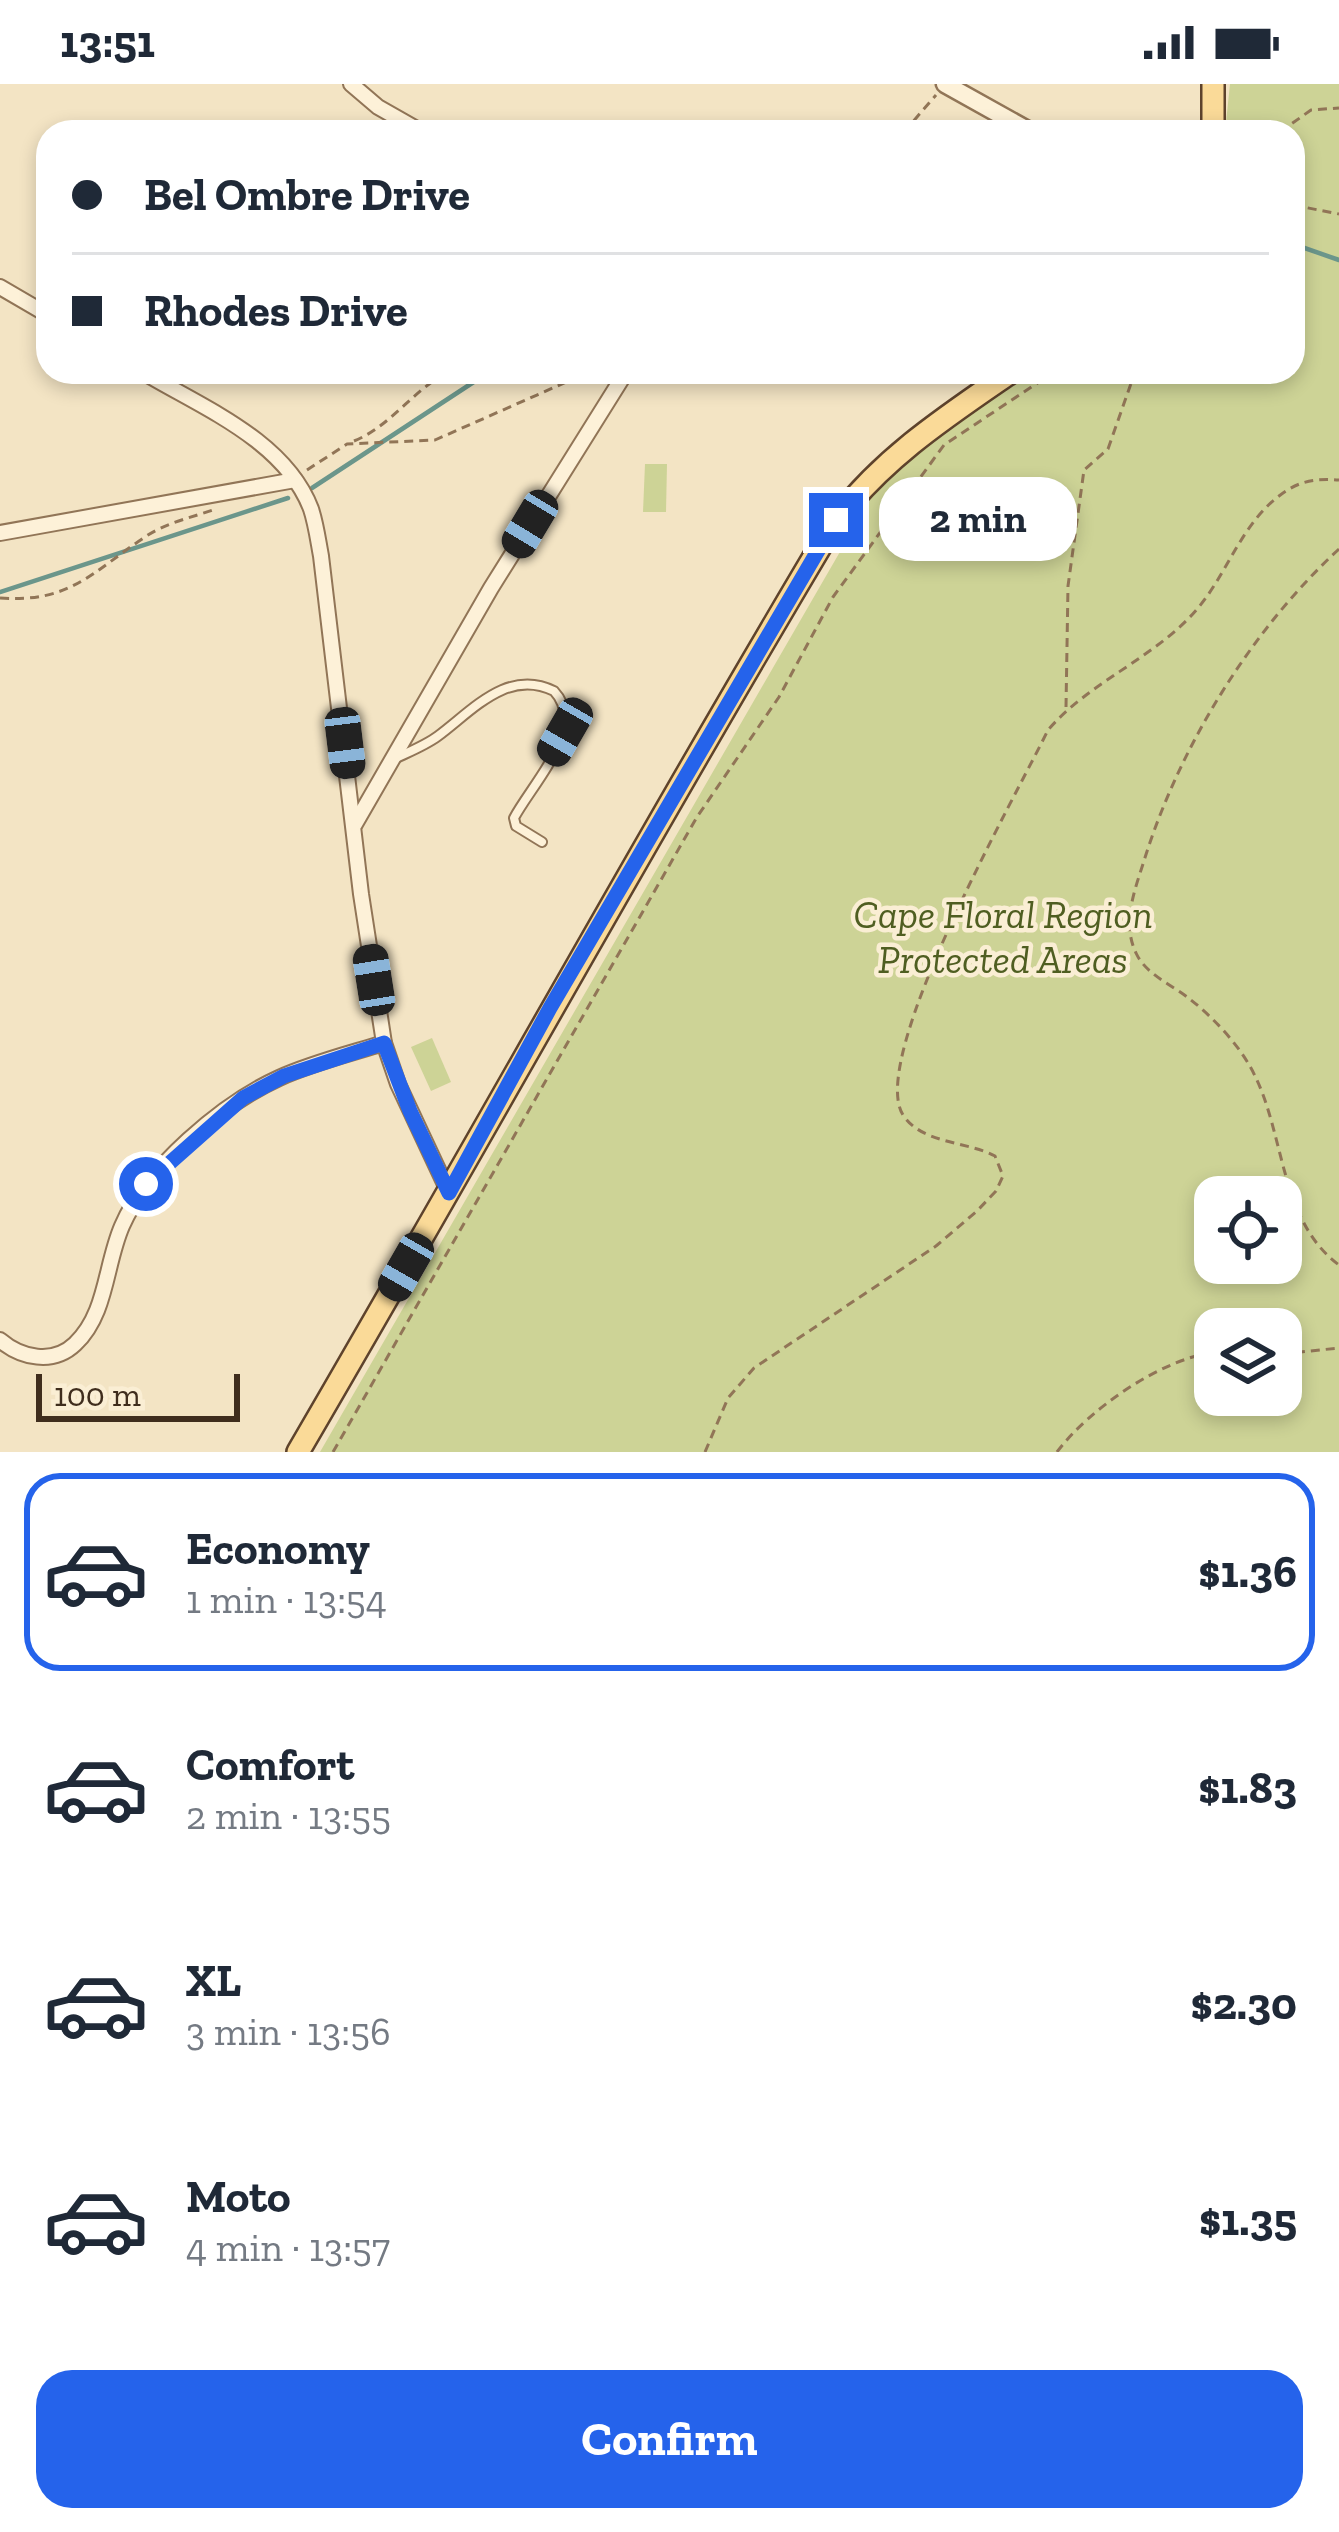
<!DOCTYPE html>
<meta charset="utf-8">
<style>
body{margin:0;font-family:"Zilla Slab",serif;background:#f6f6f7;color:#1f2937;height:100vh;display:flex;flex-direction:column;font-size:45px;white-space:nowrap}
*{box-sizing:border-box;margin:0}
p{font-size:39px;color:#747a83}
.icon{flex:none;width:66px;height:66px;fill:none;stroke:currentColor;stroke-width:2;stroke-linecap:round;stroke-linejoin:round}
.map{position:relative;height:1368px;overflow:hidden}
.side{display:flex;flex-direction:column;background:#fff;flex:1}
.side>*{flex:none}
.top-card{position:absolute;left:36px;top:36px;width:1269px;height:264px;border-radius:36px;box-shadow:0 6px 18px #0003;display:grid;align-content:center;height:264px;padding:0 36px;background:#fff}
.controls{position:absolute;left:1194px;top:1092px;display:grid;gap:24px}
.controls a{display:grid;place-items:center;width:108px;height:108px;border-radius:24px;background:#fff;box-shadow:0 6px 18px #0003;font-size:60px}
.scale{position:absolute;left:36px;bottom:30px;width:204px;box-sizing:border-box;padding-left:12px;border:6px solid #3f2d1d;border-top:0;font-size:33px;line-height:42px;white-space:nowrap;color:#3f2d1d;-webkit-text-stroke:9px #faeed4;paint-order:stroke}
.end{position:absolute;width:54px;height:54px;margin:-27px;border:15px solid #2563eb;background:#fff;box-shadow:0 0 0 6px #fff}
.from{border-radius:50%}
.bubble{position:absolute;height:84px;border-radius:36px;background:#fff;box-shadow:0 6px 18px #0003;font-size:39px;font-weight:700;line-height:84px;text-align:center}
.car{position:absolute;width:36px;height:72px;margin:-36px -18px;border-radius:15px;box-shadow:0 0 9px 3px #0007;background:linear-gradient(#222 24%,#8ab4d8 0 40%,#222 0 76%,#8ab4d8 0 86%,#222 0)}
.top-card b{display:flex;align-items:center;gap:42px;height:114px;font-size:45px}
.top-card b+b{border-top:3px solid #e0e1e3}
.top-card i{width:30px;height:30px;background:#1f2937}
ul{padding:21px 0 0;list-style:none}
li{display:flex;align-items:center;gap:36px;height:198px;margin:0 24px 18px;padding:0 12px;border:6px solid transparent;border-radius:36px}
li div{flex:1}
li b{display:block;font-size:45px}
li em{font-style:normal;font-weight:700}
li.selected{border-color:#2563eb}
li>.icon{width:108px;height:108px;stroke-width:1.5}
.primary-button{display:flex;gap:24px;margin-top:auto;padding:24px 36px}
.primary-button a{flex:1;height:138px;border-radius:36px;background:#2563eb;color:#fff;font-size:48px;font-weight:700;line-height:138px;text-align:center}
.status{display:flex;justify-content:space-between;align-items:center;height:84px;padding:0 60px;background:#fff;direction:ltr}
.status svg{height:33px;fill:currentColor}
.map>svg:first-child{display:block}
.green{fill:#cdd396;fill-rule:evenodd}
.lines{fill:none;stroke-linecap:round;stroke-linejoin:round}
.stream{stroke:#6b968b;stroke-width:4.5}
.service-casing{stroke:#917557;stroke-width:12}
.minor-casing{stroke:#917557;stroke-width:18}
.tertiary-casing{stroke:#917557;stroke-width:21}
.primary-casing{stroke:#5e432c;stroke-width:26}
.path{stroke:#917557;stroke-width:3;stroke-dasharray:9 6;stroke-linecap:butt}
.service{stroke:#fdf1d8;stroke-width:8}
.minor{stroke:#fdf1d8;stroke-width:14}
.tertiary{stroke:#fdf1d8;stroke-width:16}
.primary{stroke:#fada98;stroke-width:21}
.route{stroke:#2563eb;stroke-width:15}
.labels{text-anchor:middle;dominant-baseline:central;stroke-width:9;stroke-linejoin:round;paint-order:stroke}
.park-label{font-size:39px;font-style:italic;fill:#4f5e21;stroke:#faeed4}
</style>
<div class="status"><b>13:51</b><svg viewBox="0 0 49 12"><path d="M0 12V9h3v3zM5 12V6h3v6zM10 12V3h3v9zM15 12V0h3v12zM26 1h20v11H26zM47 4h2v5h-2z"/></svg></div>
<div class="map">
<svg width="1339" height="1368" viewBox="0 0 1339 1368">
<rect width="100%" height="100%" fill="#f3e4c4"/>
<g class="green">
<path d="M1230,0H1339V1368H320L878,402L910,367L1034,288H1293V48H1225ZM1215,1113H1281V1179H1215ZM1215,1245H1281V1311H1215Z"/>
<path d="M645,380H667L666,428H643Z"/>
<path d="M432,954L451,998L431,1007L411,963Z"/>
</g>
<g class="lines">
<g class="stream">
<path d="M1293,160L1339,176"/>
<path d="M312,404L489,288"/>
<path d="M0,508L288,414"/>
</g>
<defs>
<path id="service" d="M396,674C411,667 426,661 438,652C473,626 508,584 554,607C588,643 532,700 514,734L516,742L542,758"/>
<g id="minor">
<path d="M351,0L378,23L422,48"/>
<path d="M0,203L48,231"/>
<path d="M143,288C201,323 285,356 311,425C316,440 318,456 321,472L361,810L384,959L398,1000L449,1109"/>
<path d="M0,449L295,396"/>
<path d="M355,740L491,504L626,288"/>
<path d="M0,1256C21,1274 53,1281 75,1260C107,1230 105,1181 122,1142C147,1084 222,1020 279,994C312,979 349,970 384,959"/>
</g>
<path id="tertiary" d="M945,0L1031,48"/>
<g id="primary">
<path d="M1213,0V48"/>
<path d="M298,1368C479,1058 652,744 836,436C884,373 947,332 1011,288"/>
</g>
</defs>
<use href="#service" class="service-casing"/>
<use href="#minor" class="minor-casing"/>
<use href="#tertiary" class="tertiary-casing"/>
<use href="#primary" class="primary-casing"/>
<g class="path">
<path d="M904,48L936,11"/>
<path d="M1280,48L1311,26L1339,24"/>
<path d="M1293,121L1339,130"/>
<path d="M354,357C391,342 413,306 448,288"/>
<path d="M307,386L347,360L435,356L589,288"/>
<path d="M1339,465C1250,547 1178,665 1143,780C1134,808 1122,840 1136,869C1146,891 1173,901 1191,916C1215,935 1242,964 1255,992C1285,1053 1280,1137 1339,1181"/>
<path d="M0,514C70,519 91,489 145,453C165,439 193,433 216,425"/>
<path d="M1066,623L1068,502L1084,386L1108,365L1135,288"/>
<path d="M1281,1270L1339,1264"/>
<path d="M333,1368L697,733L779,613L833,513L944,361L1054,288"/>
<path d="M705,1368L728,1314L754,1284L936,1162L977,1127L996,1107L1003,1092L995,1072C967,1057 922,1060 903,1031C867,974 1017,710 1048,646C1090,597 1157,573 1198,524C1228,488 1241,441 1279,412C1298,397 1315,394 1339,396"/>
<path d="M1057,1368C1089,1325 1161,1275 1215,1268"/>
</g>
<use href="#service" class="service"/>
<use href="#minor" class="minor"/>
<use href="#tertiary" class="tertiary"/>
<use href="#primary" class="primary"/>
</g>
<g class="lines">
<path class="route" d="M146,1100L243,1014L284,992L384,959L410,1027L449,1109L550,924L836,436"/>
</g>
<g class="labels">
<g class="park-label">
<text x="1003" y="830">Cape Floral Region<tspan x="1003" dy="45">Protected Areas</tspan></text>
</g>
</g>
</svg>
<div class="controls">
<a><svg class="icon" aria-label="locate" viewBox="0 0 24 24"><circle cx="12" cy="12" r="6"/><path d="M12 2v4M12 18v4M2 12h4M18 12h4"/></svg></a>
<a><svg class="icon" aria-label="layers" viewBox="0 0 24 24"><path d="M12 4l9 5-9 5-9-5zM3 14l9 5 9-5"/></svg></a>
</div>
<div class="scale">100 m</div>
<i class="end from" style="left:146px;top:1100px"></i>
<i class="end" style="left:836px;top:436px"></i>
<div class="bubble" style="left:879px;top:393px;width:198px">2 min</div>
<i class="car" style="left:530px;top:440px;rotate:211deg"></i>
<i class="car" style="left:565px;top:648px;rotate:210deg"></i>
<i class="car" style="left:345px;top:659px;rotate:173deg"></i>
<i class="car" style="left:374px;top:896px;rotate:351deg"></i>
<i class="car" style="left:406px;top:1183px;rotate:210deg"></i>
<div class="top-card">
<b><i class="from"></i>Bel Ombre Drive</b>
<b><i></i>Rhodes Drive</b>
</div>
</div>
<section class="side">
<ul>
<li class="selected"><svg class="icon" aria-label="car" viewBox="0 0 24 24"><path d="M5 17H2v-5l4-1 3-4h7l3 4 3 1v5h-3M9 17h6M6 11h13"/><circle cx="7" cy="17" r="2"/><circle cx="17" cy="17" r="2"/></svg><div><b>Economy</b><p>1 min · 13:54</p></div><em>$1.36</em></li>
<li><svg class="icon" aria-label="car" viewBox="0 0 24 24"><path d="M5 17H2v-5l4-1 3-4h7l3 4 3 1v5h-3M9 17h6M6 11h13"/><circle cx="7" cy="17" r="2"/><circle cx="17" cy="17" r="2"/></svg><div><b>Comfort</b><p>2 min · 13:55</p></div><em>$1.83</em></li>
<li><svg class="icon" aria-label="car" viewBox="0 0 24 24"><path d="M5 17H2v-5l4-1 3-4h7l3 4 3 1v5h-3M9 17h6M6 11h13"/><circle cx="7" cy="17" r="2"/><circle cx="17" cy="17" r="2"/></svg><div><b>XL</b><p>3 min · 13:56</p></div><em>$2.30</em></li>
<li><svg class="icon" aria-label="car" viewBox="0 0 24 24"><path d="M5 17H2v-5l4-1 3-4h7l3 4 3 1v5h-3M9 17h6M6 11h13"/><circle cx="7" cy="17" r="2"/><circle cx="17" cy="17" r="2"/></svg><div><b>Moto</b><p>4 min · 13:57</p></div><em>$1.35</em></li>
</ul>
<div class="primary-button"><a>Confirm</a></div>
</section>
